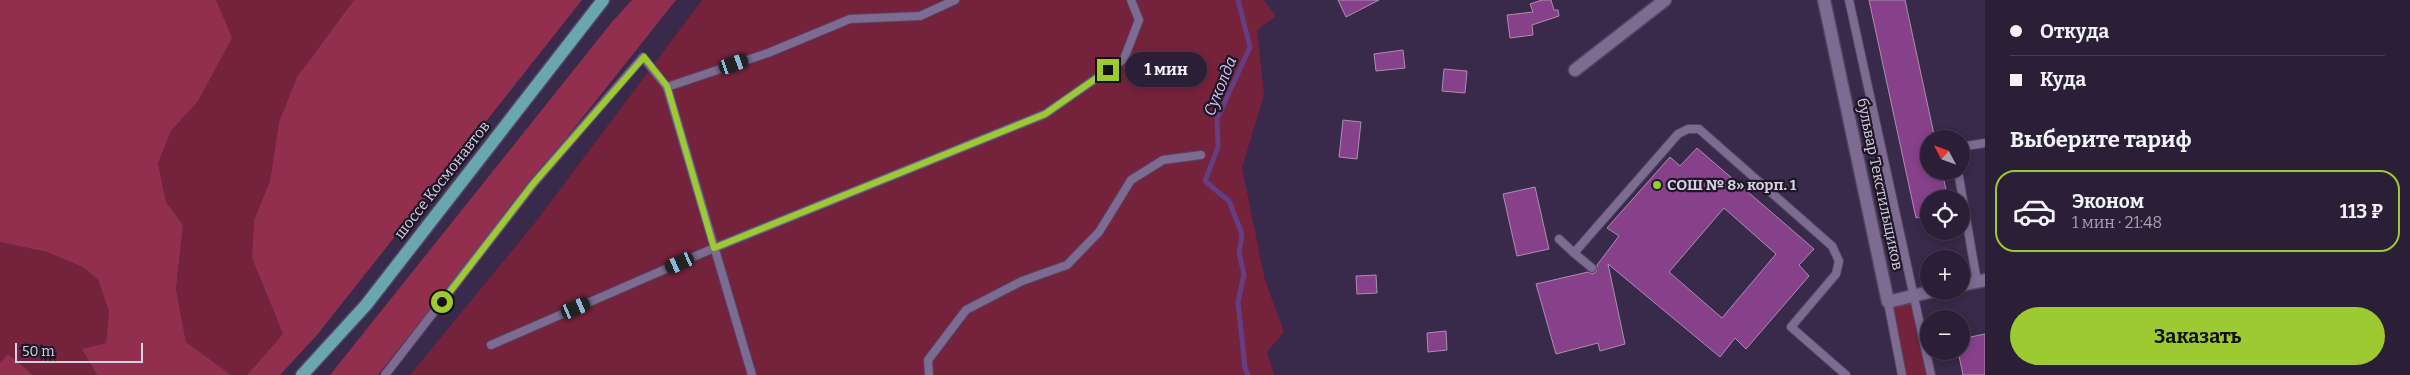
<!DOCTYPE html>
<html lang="ru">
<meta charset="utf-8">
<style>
body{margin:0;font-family:Bitter,serif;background:#332740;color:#f1f3f6;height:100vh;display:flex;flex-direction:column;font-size:19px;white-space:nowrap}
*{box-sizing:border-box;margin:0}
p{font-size:16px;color:#a6a2ae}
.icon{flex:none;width:28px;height:28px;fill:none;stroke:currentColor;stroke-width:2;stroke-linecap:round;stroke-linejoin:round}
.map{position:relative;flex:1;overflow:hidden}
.side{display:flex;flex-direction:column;background:#2b1f38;width:425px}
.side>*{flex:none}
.hud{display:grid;align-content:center;height:110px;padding:0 25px;background:#2b1f38}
.needle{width:32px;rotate:311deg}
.tools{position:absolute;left:1920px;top:130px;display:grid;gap:10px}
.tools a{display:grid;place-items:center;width:50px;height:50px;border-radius:50%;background:#2b1f38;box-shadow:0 2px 8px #0003,0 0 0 1px #473d53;font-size:25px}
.scale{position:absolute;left:15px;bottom:12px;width:128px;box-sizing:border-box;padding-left:5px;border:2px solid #d8cfe5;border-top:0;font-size:14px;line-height:18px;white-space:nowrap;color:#d8cfe5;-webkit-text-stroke:4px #1d1625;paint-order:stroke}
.end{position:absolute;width:22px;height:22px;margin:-11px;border:6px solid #9dca31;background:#111;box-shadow:0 0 0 2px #111}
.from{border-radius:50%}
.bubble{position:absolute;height:35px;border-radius:18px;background:#2b1f38;box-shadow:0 2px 8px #0003,0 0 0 1px #473d53;font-size:16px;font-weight:700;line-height:35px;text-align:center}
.car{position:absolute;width:15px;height:30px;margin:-15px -8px;border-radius:6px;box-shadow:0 0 4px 1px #0007;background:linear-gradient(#222 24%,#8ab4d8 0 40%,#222 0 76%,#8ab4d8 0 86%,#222 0)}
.hud b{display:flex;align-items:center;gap:18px;height:48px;font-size:19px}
.hud b+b{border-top:1px solid #473d53}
.hud i{width:12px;height:12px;background:#f1f3f6}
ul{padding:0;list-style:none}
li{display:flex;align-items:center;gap:15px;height:82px;margin:0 10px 8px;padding:0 15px;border:2px solid transparent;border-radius:20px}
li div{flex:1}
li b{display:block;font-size:19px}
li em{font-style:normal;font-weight:700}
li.on{border-color:#9dca31}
li>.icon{width:45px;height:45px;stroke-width:1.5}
h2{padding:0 25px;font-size:22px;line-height:60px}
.primary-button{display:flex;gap:10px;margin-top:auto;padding:10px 25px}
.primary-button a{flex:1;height:58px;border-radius:30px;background:#9dca31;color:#111;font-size:20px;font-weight:700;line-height:58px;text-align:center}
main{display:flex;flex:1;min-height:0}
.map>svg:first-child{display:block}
.green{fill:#75223c}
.forest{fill:#922f4e}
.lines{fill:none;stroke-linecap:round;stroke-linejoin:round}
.stream{stroke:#643e80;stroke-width:5}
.building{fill:#86418a;stroke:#ae8daf;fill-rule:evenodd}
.service-casing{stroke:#544563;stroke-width:10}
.minor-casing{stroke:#544563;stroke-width:15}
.primary-casing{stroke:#544563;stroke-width:15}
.service{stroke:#7d6b92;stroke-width:8}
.minor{stroke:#7d6b92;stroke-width:12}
.primary{stroke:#69a6ae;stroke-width:12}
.route{stroke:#9dca31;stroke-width:6}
.poi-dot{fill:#9dca31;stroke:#1d1625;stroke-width:2}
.labels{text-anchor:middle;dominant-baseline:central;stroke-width:4.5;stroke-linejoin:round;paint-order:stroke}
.street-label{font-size:15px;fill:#d8cfe5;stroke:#1d1625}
.poi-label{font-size:15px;font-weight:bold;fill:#d8cfe5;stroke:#1d1625;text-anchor:start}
.water-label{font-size:16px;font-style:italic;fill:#d9c5f3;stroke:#1d1625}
</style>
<main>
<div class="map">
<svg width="1985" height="375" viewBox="0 0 1985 375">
<rect width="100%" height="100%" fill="#39294a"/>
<g class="green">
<path d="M216,0H354L297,77L279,122L270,181L254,220L252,258L283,334L247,375H231L186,342L176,289L183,225L166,202L158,163L171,131L198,101Z"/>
<path d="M702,0H1264L1276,16L1257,30L1264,95L1242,168L1265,280L1284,332L1267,352L1274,375H410L534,224Z"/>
<path d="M0,242L47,252L83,267L98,280L109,311L106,343L82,349L97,375H33L8,354L0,363Z"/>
<path d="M1911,300L1929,375H1905L1892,305Z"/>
</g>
<g class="forest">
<path d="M0,0H216L232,38L198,101L171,131L158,163L166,202L183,225L176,289L186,342L231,375H97L82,349L106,343L109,311L98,280L83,267L47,252L0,242Z"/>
<path d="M354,0H582L317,335L280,375H247L283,334L252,258L254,220L270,181L279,122L297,77Z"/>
<path d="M632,0H676L378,375H330L612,22Z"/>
<path d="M8,354L33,375H0V363Z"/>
</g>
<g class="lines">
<path class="stream" d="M1238,0L1250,47L1217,119L1218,147L1205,181L1229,201L1242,234L1239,253L1244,274L1238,302L1245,368L1248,375"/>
</g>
<g class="building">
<path d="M1338,0H1379L1346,17Z"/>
<path d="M1542,0H1551L1554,10H1558L1559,16L1532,25L1533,35L1510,38L1507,15L1533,12L1530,4Z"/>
<path d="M1869,0H1905L1935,139H1929V171H1942L1948,199H1929V215L1916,218Z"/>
<path d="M1403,50L1405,68L1376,71L1374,54Z"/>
<path d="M1444,69L1467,71L1465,93L1442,91Z"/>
<path d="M1343,120L1361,122L1357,159L1339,157Z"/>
<path d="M1697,148L1814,249L1799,265L1809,276L1746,349L1735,338L1720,357L1608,264L1625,344L1600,351L1598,343L1556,354L1536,284L1588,272L1592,274L1596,272L1597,265L1619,236L1607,228L1670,157L1680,166ZM1724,208L1776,254L1722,318L1669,272Z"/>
<path d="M1535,187L1549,249L1517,256L1503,194Z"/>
<path d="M1376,275L1377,293L1357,294L1356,276Z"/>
<path d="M1446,331L1447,350L1428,352L1427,333Z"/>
<path d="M1985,334V375H1963L1958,351H1961V339Z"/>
</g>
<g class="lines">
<defs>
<g id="service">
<path d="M1849,0L1931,375"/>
<path d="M667,87L768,53L850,19L920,16L955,0"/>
<path d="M1961,147L1985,143"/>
<path d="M1958,171L1977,282"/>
<path d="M1559,239L1574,253L1678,134L1688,129H1699L1832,246L1839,261L1836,274L1791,327L1846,375"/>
<path d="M1574,253L1592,268"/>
<path d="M1888,302L1902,375"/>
<path d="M491,345L714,248L1045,114L1124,59L1139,20L1131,0"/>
<path d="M385,375L533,184L643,57L667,87L752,375"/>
<path d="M929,375L928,360L966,310L1022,281L1067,265L1099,232L1131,180L1163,160L1201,155"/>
</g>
<g id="minor">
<path d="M1824,0L1888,302L1933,291"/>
<path d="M1575,70L1665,0"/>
<path d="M1961,285L1985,280"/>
</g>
<path id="primary" d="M302,375L366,305L603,0"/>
</defs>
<use href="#service" class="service-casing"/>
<use href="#minor" class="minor-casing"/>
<use href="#primary" class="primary-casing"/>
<use href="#service" class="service"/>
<use href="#minor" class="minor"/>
<use href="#primary" class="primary"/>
</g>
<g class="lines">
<path class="route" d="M442,302L533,184L644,57L667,86L714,248L1045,114L1108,70"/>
</g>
<circle class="poi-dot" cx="1657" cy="185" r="5"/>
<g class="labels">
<g class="street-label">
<text transform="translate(442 180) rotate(-52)">шоссе Космонавтов</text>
<text transform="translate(1880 184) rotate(78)">бульвар Текстильщиков</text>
</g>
<g class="poi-label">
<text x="1667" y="185">СОШ № 8» корп. 1</text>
</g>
<g class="water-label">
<text transform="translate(1220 86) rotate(-68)">Суколда</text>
</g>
</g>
</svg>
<div class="tools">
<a><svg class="needle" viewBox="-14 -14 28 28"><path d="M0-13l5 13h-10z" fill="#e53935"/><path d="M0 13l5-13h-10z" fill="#a6a2ae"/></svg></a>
<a><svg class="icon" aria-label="locate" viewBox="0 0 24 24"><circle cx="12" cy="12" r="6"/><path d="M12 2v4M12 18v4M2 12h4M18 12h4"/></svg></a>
<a>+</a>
<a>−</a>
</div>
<div class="scale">50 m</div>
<i class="end from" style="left:442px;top:302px"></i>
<i class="end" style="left:1108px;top:70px"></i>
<div class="bubble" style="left:1125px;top:52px;width:82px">1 мин</div>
<i class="car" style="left:734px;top:64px;rotate:71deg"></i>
<i class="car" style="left:680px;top:263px;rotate:246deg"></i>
<i class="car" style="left:576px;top:308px;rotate:67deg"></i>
</div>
<section class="side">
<div class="hud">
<b><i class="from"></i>Откуда</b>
<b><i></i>Куда</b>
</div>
<h2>Выберите тариф</h2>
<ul>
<li class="on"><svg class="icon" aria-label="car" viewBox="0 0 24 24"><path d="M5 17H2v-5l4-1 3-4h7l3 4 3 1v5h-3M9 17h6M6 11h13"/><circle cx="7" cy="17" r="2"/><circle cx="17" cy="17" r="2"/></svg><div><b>Эконом</b><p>1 мин · 21:48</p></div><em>113 ₽</em></li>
</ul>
<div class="primary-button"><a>Заказать</a></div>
</section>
</main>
